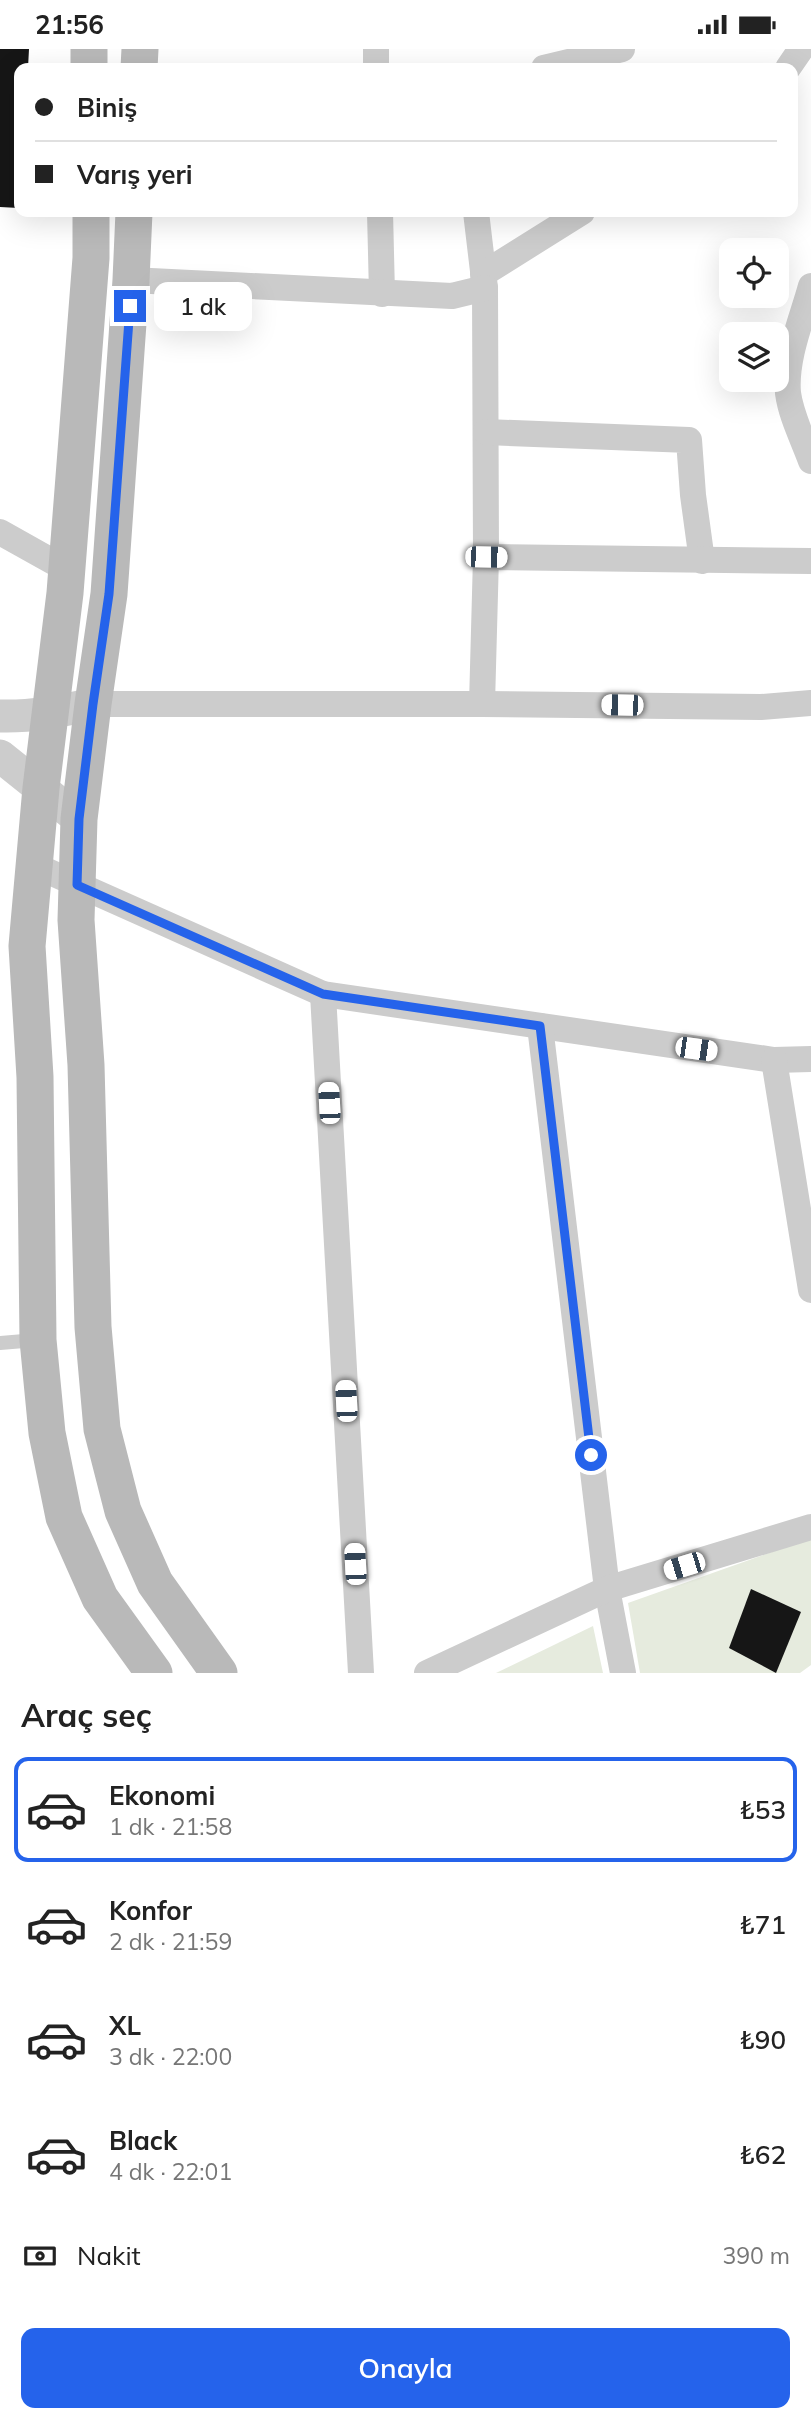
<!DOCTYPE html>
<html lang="tr">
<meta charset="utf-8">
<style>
body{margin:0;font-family:Mulish,sans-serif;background:#f2f2f2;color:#222;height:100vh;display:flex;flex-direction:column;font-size:26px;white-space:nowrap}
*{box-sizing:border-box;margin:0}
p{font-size:23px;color:#767676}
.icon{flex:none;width:38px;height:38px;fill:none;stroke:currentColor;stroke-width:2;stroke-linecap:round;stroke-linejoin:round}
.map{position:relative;height:1624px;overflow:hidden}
.drawer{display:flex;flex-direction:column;background:#fff;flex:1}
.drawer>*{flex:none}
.hud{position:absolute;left:14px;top:14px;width:784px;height:154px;border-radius:14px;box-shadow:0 7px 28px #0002;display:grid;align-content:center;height:154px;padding:0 21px;background:#fff}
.buttons{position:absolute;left:719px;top:189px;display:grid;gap:14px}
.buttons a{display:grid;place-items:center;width:70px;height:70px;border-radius:14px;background:#fff;box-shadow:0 7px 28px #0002;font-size:35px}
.end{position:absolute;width:32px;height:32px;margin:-16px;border:9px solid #2563eb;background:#fff;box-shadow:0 0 0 4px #fff}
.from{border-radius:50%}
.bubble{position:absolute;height:49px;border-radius:14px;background:#fff;box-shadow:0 7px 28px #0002;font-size:23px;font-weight:600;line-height:49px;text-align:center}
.car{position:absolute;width:21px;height:42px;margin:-21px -10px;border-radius:9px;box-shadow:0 0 5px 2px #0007;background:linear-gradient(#fff 24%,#345 0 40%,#fff 0 76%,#345 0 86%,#fff 0)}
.hud b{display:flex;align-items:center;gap:24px;height:66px;font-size:26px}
.hud b+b{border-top:2px solid #e0e0e0}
.hud i{width:18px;height:18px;background:#222}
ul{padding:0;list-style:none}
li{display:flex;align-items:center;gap:21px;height:105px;margin:0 14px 10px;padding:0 7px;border:4px solid transparent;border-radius:14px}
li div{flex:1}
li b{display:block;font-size:26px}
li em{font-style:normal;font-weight:600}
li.current{border-color:#2563eb}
li>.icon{width:63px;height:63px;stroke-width:1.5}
h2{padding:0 21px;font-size:32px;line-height:84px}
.pay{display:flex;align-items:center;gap:18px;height:77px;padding:0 21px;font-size:26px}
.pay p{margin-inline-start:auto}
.cta{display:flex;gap:14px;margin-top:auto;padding:14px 21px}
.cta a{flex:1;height:80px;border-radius:14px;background:#2563eb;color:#fff;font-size:28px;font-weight:600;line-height:80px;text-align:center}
.status{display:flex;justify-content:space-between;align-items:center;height:49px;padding:0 35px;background:#fff;direction:ltr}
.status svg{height:19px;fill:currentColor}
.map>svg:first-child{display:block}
.green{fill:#e6ebde}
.building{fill:#161616}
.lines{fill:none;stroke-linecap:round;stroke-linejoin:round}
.service{stroke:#ccc;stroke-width:14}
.minor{stroke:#ccc;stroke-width:26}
.tertiary{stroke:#ccc;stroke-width:33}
.secondary{stroke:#b9b9b9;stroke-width:37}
.route{stroke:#2563eb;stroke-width:9}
</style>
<div class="status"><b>21:56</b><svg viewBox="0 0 49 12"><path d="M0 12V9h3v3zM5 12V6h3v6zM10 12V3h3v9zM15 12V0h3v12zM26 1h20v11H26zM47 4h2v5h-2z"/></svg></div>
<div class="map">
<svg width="811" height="1624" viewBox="0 0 811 1624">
<rect width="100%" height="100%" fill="#fff"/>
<g class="green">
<path d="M811,1489V1616L800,1624H640L628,1554Z"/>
<path d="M593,1577L603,1624H496Z"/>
</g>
<g class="building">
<path d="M0,0H29L28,19H19V159L0,158Z"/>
<path d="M751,1540L801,1563L776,1624L729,1599Z"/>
</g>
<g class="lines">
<path class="service" d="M0,1294L36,1291"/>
<g class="minor">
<path d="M376,0V19"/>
<path d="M544,19L622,0"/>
<path d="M788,19L801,0"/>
<path d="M380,163L382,245"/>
<path d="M476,163L485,239L486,508L482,655"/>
<path d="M483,225L582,163"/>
<path d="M131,231L452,247L485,239"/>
<path d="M811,237C802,270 785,309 788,344C791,367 803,390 811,412"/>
<path d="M486,383L689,391L693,446L702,512"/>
<path d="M0,483L57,515L66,528"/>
<path d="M486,508L811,512"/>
<path d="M93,655H482L761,658L811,654"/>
<path d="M34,816L323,945L774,1011L811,1010"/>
<path d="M323,945L361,1624"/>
<path d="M540,977L607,1540L623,1624"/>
<path d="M774,1011L811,1241"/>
<path d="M427,1624L607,1540L811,1478"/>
</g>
<g class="tertiary">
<path d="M0,667C32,668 61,662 93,655"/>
<path d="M0,707L79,770"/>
</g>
<g class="secondary">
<path d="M89,0V19"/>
<path d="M139,19L140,0"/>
<path d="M91,163V209L65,544L41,739L27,897L35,1028L38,1291L47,1384L64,1468L100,1549L154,1624"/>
<path d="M134,163L131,231L109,545L93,655L79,770L76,871L86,1016L93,1278L102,1380L123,1462L155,1534L219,1624"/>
</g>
</g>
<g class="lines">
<path class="route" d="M130,257L109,545L93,655L79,770L77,836L323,945L540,977L591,1406"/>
</g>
</svg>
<div class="buttons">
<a><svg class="icon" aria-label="locate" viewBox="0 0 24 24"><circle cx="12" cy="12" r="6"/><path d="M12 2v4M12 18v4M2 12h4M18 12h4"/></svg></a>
<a><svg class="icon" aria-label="layers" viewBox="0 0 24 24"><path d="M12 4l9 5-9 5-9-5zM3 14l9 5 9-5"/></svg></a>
</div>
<i class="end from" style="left:591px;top:1406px"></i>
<i class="end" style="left:130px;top:257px"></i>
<div class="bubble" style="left:154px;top:233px;width:98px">1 dk</div>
<i class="car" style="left:486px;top:508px;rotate:91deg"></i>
<i class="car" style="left:622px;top:656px;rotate:271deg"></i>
<i class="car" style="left:696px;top:1000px;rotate:98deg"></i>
<i class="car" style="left:329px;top:1054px;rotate:357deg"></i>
<i class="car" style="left:346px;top:1352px;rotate:357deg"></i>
<i class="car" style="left:355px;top:1515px;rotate:357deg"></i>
<i class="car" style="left:684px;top:1517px;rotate:253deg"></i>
<div class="hud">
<b><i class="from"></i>Biniş</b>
<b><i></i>Varış yeri</b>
</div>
</div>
<section class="drawer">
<h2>Araç seç</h2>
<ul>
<li class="current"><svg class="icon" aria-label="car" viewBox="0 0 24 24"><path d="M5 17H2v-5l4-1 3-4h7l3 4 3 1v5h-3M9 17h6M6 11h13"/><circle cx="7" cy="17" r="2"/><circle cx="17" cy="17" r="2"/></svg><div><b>Ekonomi</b><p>1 dk · 21:58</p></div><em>₺53</em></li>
<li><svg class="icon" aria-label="car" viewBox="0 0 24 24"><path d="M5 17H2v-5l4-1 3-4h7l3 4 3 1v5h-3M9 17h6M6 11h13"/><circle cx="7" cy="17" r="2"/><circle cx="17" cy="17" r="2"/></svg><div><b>Konfor</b><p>2 dk · 21:59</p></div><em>₺71</em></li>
<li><svg class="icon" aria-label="car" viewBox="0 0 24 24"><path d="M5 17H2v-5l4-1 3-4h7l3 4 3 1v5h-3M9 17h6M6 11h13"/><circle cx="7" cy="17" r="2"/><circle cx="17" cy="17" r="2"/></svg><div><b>XL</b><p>3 dk · 22:00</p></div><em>₺90</em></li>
<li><svg class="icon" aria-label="car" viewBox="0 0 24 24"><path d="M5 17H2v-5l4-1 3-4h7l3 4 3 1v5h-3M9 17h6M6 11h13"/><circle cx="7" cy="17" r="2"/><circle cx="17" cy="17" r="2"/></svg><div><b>Black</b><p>4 dk · 22:01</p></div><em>₺62</em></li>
</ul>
<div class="pay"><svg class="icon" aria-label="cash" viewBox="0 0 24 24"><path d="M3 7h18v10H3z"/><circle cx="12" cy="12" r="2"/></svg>Nakit<p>390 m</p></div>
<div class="cta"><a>Onayla</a></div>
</section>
